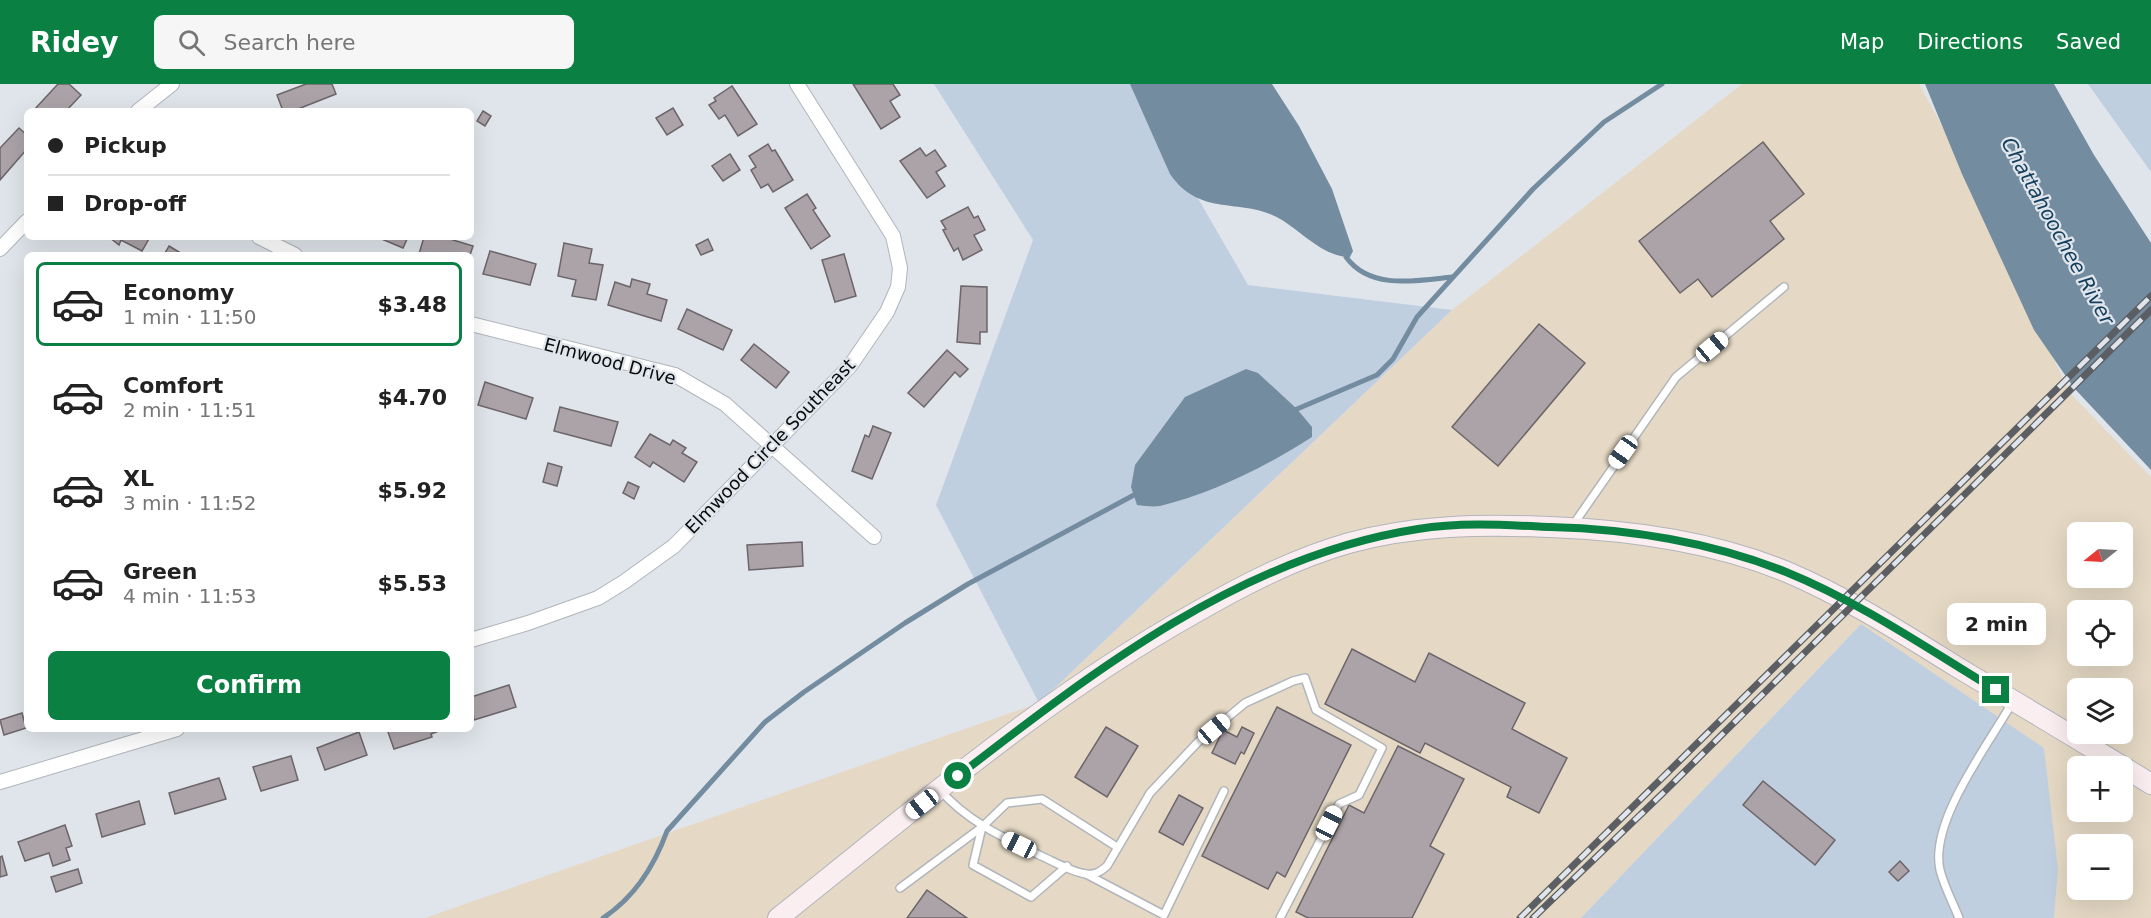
<!DOCTYPE html>
<meta charset="utf-8">
<style>
body{margin:0;font-family:"DejaVu Sans",sans-serif;background:#f6f6f6;color:#222;height:100vh;display:flex;flex-direction:column;font-size:22px;white-space:nowrap}
*{box-sizing:border-box;margin:0}
p{font-size:20px;color:#767676}
.icon{flex:none;width:33px;height:33px;fill:none;stroke:currentColor;stroke-width:2;stroke-linecap:round;stroke-linejoin:round}
.map{position:relative;flex:1;overflow:hidden}
.panel{position:absolute;left:24px;top:168px;width:450px;height:480px;display:flex;flex-direction:column;background:#fff;border-radius:9px;box-shadow:0 6px 24px #0002}
.panel>*{flex:none}
.banner{position:absolute;left:24px;top:24px;width:450px;height:132px;border-radius:9px;box-shadow:0 6px 24px #0002;display:grid;align-content:center;height:132px;padding:0 24px;background:#fff}
.needle{width:39px;rotate:252deg}
.fabs{position:absolute;left:2067px;top:438px;display:grid;gap:12px}
.fabs a{display:grid;place-items:center;width:66px;height:66px;border-radius:9px;background:#fff;box-shadow:0 6px 24px #0002;font-size:30px}
.end{position:absolute;width:27px;height:27px;margin:-14px;border:8px solid #0b8043;background:#fff;box-shadow:0 0 0 3px #fff}
.from{border-radius:50%}
.bubble{position:absolute;height:42px;border-radius:9px;background:#fff;box-shadow:0 6px 24px #0002;font-size:20px;font-weight:700;line-height:42px;text-align:center}
.car{position:absolute;width:18px;height:36px;margin:-18px -9px;border-radius:8px;box-shadow:0 0 4px 2px #0007;background:linear-gradient(#fff 24%,#345 0 40%,#fff 0 76%,#345 0 86%,#fff 0)}
.banner b{display:flex;align-items:center;gap:21px;height:57px;font-size:22px}
.banner b+b{border-top:2px solid #e0e0e0}
.banner i{width:15px;height:15px;background:#222}
ul{padding:10px 0 0;list-style:none}
li{display:flex;align-items:center;gap:18px;height:84px;margin:0 12px 9px;padding:0 12px;border:3px solid transparent;border-radius:9px}
li div{flex:1}
li b{display:block;font-size:22px}
li em{font-style:normal;font-weight:700}
li.current{border-color:#0b8043}
li>.icon{width:54px;height:54px;stroke-width:1.5}
.cta{display:flex;gap:12px;margin-top:auto;padding:12px 24px}
.cta a{flex:1;height:69px;border-radius:9px;background:#0b8043;color:#fff;font-size:24px;font-weight:700;line-height:69px;text-align:center}
header{display:flex;align-items:center;gap:36px;box-sizing:border-box;height:84px;padding:0 30px;background:#0b8043;color:#fff}
header strong{font-size:28px}
nav{display:flex;gap:33px;margin-inline-start:auto;font-size:21px}
.search{width:420px;height:54px;background:#f6f6f6;display:flex;align-items:center;gap:15px;box-sizing:border-box;padding:0 21px;border-radius:9px;color:#767676;font-size:22px}
.map>svg:first-child{display:block}
.industrial{fill:#e5d9c5;fill-rule:evenodd}
.green{fill:#c0cfe0}
.water{fill:#748ca0}
.lines{fill:none;stroke-linecap:round;stroke-linejoin:round}
.stream{stroke:#748ca0;stroke-width:5}
.building{fill:#aba3a8;stroke:#6c6569;stroke-width:1.5}
.lane-casing{stroke:#b0b5bb;stroke-width:10}
.street-casing{stroke:#b0b5bb;stroke-width:16}
.secondary-casing{stroke:#b0b5bb;stroke-width:22}
.lane{stroke:#fff;stroke-width:7}
.street{stroke:#fff;stroke-width:14}
.secondary{stroke:#fbeef1;stroke-width:20}
.rail-casing{stroke:#5b5e62;stroke-width:7}
.rail{stroke:#e0e5eb;stroke-width:4.5;stroke-dasharray:14;stroke-linecap:butt}
.route{stroke:#0b8043;stroke-width:8}
.labels{text-anchor:middle;dominant-baseline:central;stroke-width:4.5;stroke-linejoin:round;paint-order:stroke}
.street-label{font-size:18px;fill:#0a0c0e;stroke:#e0e5eb}
.water-label{font-size:20px;font-style:italic;fill:#123d5b;stroke:#e0e5eb}
</style>
<header>
<strong>Ridey</strong>
<div class="search"><svg class="icon" aria-label="search" viewBox="0 0 24 24"><circle cx="10" cy="10" r="6"/><path d="M15 15l6 6"/></svg>Search here</div>
<nav><a>Map</a><a>Directions</a><a>Saved</a></nav>
</header>
<div class="map">
<svg width="2151" height="834" viewBox="0 0 2151 834">
<rect width="100%" height="100%" fill="#e0e5eb"/>
<path class="industrial" d="M1742,0H1919L1947,51L2070,309L2151,393V834H2054L2058,786L1861,540L1581,834H425L1039,619L1452,226ZM2078,448H2122V494H2078ZM2078,526H2122V572H2078ZM2078,604H2122V650H2078ZM2078,682H2122V728H2078ZM2078,760H2122V806H2078Z"/>
<g class="green">
<path d="M934,0H1132L1248,201L1452,226L1039,619L936,421L1033,156Z"/>
<path d="M2088,0H2151V88Z"/>
<path d="M1861,540L2044,664L2058,786L2054,834H1581Z"/>
</g>
<g class="water">
<path d="M1130,0H1272L1299,42L1332,105L1353,167L1350,173C1324,173 1303,149 1282,136C1243,112 1201,135 1170,90Z"/>
<path d="M1925,0H2054L2094,71L2151,159V386L2074,304L2034,246L1962,90Z"/>
<path d="M1246,285L1258,289L1297,325L1312,343V353C1269,381 1211,410 1160,422C1153,423 1145,422 1137,421L1131,403L1135,381L1185,313Z"/>
</g>
<g class="lines">
<g class="stream">
<path d="M1346,173C1370,206 1415,197 1452,193"/>
<path d="M1297,325L1377,291L1393,275L1417,233L1533,105L1604,38L1662,0"/>
<path d="M603,834C635,813 654,783 667,747L765,638L804,608L905,539L968,500L1134,411"/>
</g>
</g>
<g class="building">
<path d="M58,0H69L81,11L66,27H33Z"/>
<path d="M306,0H332L336,10L293,27H283L277,11Z"/>
<path d="M853,0H893L900,11L890,17L900,33L881,45Z"/>
<path d="M732,2L757,40L738,52L725,31L719,35L709,21L716,17L714,14Z"/>
<path d="M673,24L683,41L667,51L656,34Z"/>
<path d="M483,27L491,32L485,42L477,37Z"/>
<path d="M19,44L27,51V65L0,96V64Z"/>
<path d="M1763,58L1804,110L1770,137L1784,155L1712,213L1698,195L1680,209L1639,157Z"/>
<path d="M768,60L772,67L775,66L793,96L773,108L768,100L761,104L751,86L756,83L749,72Z"/>
<path d="M920,64L926,72L935,66L946,82L936,88L945,102L927,114L900,77Z"/>
<path d="M730,70L740,86L723,97L712,82Z"/>
<path d="M807,110L816,124L813,126L830,152L811,165L785,124Z"/>
<path d="M968,123L974,134L978,132L985,146L974,151L982,166L963,176L958,164L954,167L943,146L946,145L941,137Z"/>
<path d="M109,153H150L142,167L121,156L119,161Z"/>
<path d="M377,153H408L403,164Z"/>
<path d="M424,153H454L453,156L473,162L470,171L419,170Z"/>
<path d="M708,155L713,166L701,171L696,161Z"/>
<path d="M564,159L592,165L589,179L603,181L596,216L572,212L576,196L558,192Z"/>
<path d="M169,162L184,171H164Z"/>
<path d="M490,167L536,180L530,201L483,190Z"/>
<path d="M844,170L856,212L835,218L822,176Z"/>
<path d="M632,195L650,200L647,210L667,216L661,237L608,221L615,198L630,203Z"/>
<path d="M961,202L987,203V248H980V260L957,258Z"/>
<path d="M687,225L732,246L723,266L678,245Z"/>
<path d="M1539,240L1585,279L1498,382L1452,343Z"/>
<path d="M754,260L789,288L776,304L741,276Z"/>
<path d="M947,266L968,285L960,293L955,288L924,323L908,309Z"/>
<path d="M485,298L533,314L526,335L478,321Z"/>
<path d="M560,323L618,338L611,362L554,347Z"/>
<path d="M873,342L891,349L872,395L852,387L865,351L869,353Z"/>
<path d="M650,350L670,361L673,356L686,364L682,369L697,378L684,398L653,378L650,383L635,373Z"/>
<path d="M548,379L562,383L557,402L543,398Z"/>
<path d="M628,398L639,403L634,415L623,409Z"/>
<path d="M802,458L803,482L749,486L747,461Z"/>
<path d="M1352,565L1415,598L1429,569L1525,619L1512,645L1567,674L1539,729L1507,713L1511,703L1425,659L1420,669L1325,620Z"/>
<path d="M509,601L516,623L474,636L471,613Z"/>
<path d="M1277,623L1351,661L1285,793L1277,788L1268,805L1202,772Z"/>
<path d="M22,629L26,644L4,651L0,636Z"/>
<path d="M1106,643L1138,662L1107,713L1075,693Z"/>
<path d="M1242,643L1254,649L1244,670L1241,668L1235,680L1212,669L1223,646L1237,653Z"/>
<path d="M387,645H444L431,650L432,653L394,665Z"/>
<path d="M359,648L367,671L325,686L317,664Z"/>
<path d="M1398,662L1464,695L1430,762L1444,770L1412,834H1308L1296,828L1349,721L1364,729Z"/>
<path d="M291,672L298,696L261,707L253,683Z"/>
<path d="M219,694L226,715L175,730L169,709Z"/>
<path d="M1763,697L1835,756L1815,781L1743,721Z"/>
<path d="M1179,711L1203,724L1183,761L1159,748Z"/>
<path d="M139,717L145,740L102,753L96,730Z"/>
<path d="M65,741L72,762L66,764L70,776L53,782L49,769L25,777L18,758Z"/>
<path d="M2,772L7,791L0,793V773Z"/>
<path d="M1900,777L1909,787L1898,797L1889,788Z"/>
<path d="M78,785L82,799L56,808L51,793Z"/>
<path d="M927,806L967,834H907Z"/>
</g>
<g class="lines">
<defs>
<g id="lane">
<path d="M1573,441L1676,293L1784,203"/>
<path d="M940,706C967,737 1002,753 1039,771C1053,777 1071,788 1086,790C1095,791 1100,788 1107,782L1150,709L1198,658L1245,619L1293,597L1305,594L1316,626L1382,664L1359,711L1339,720L1280,834"/>
<path d="M982,743L973,781L1031,813L1067,782"/>
<path d="M1086,790L1164,831L1224,707"/>
<path d="M900,804L982,743L1007,719L1042,715L1117,763"/>
<path d="M1959,834C1953,819 1944,802 1940,786C1929,738 1988,661 2012,619"/>
</g>
<g id="street">
<path d="M138,27L172,0"/>
<path d="M259,153L295,171"/>
<path d="M0,165L27,137"/>
<path d="M471,240L675,291L725,320L874,453"/>
<path d="M471,556L528,539L598,514L624,498L674,462L850,282L887,228L898,203L900,184L893,152L797,0"/>
<path d="M0,698L177,645"/>
</g>
<path id="secondary" d="M778,834C912,728 1043,614 1193,530C1243,501 1293,475 1349,459C1415,441 1482,440 1550,443C1631,446 1712,457 1787,488C1846,513 1902,549 1957,583C2022,622 2087,660 2151,700"/>
</defs>
<use href="#lane" class="lane-casing"/>
<use href="#street" class="street-casing"/>
<use href="#secondary" class="secondary-casing"/>
<use href="#lane" class="lane"/>
<use href="#street" class="street"/>
<use href="#secondary" class="secondary"/>
<defs>
<g id="rail">
<path d="M1520,834L2151,212"/>
<path d="M1533,834L1663,709L2151,226"/>
</g>
</defs>
<use href="#rail" class="rail-casing"/>
<use href="#rail" class="rail"/>
</g>
<g class="lines">
<path class="route" d="M958,692C1095,586 1242,472 1418,445C1461,438 1506,441 1550,443C1630,445 1711,458 1786,488C1860,518 1928,565 1996,606"/>
</g>
<g class="labels">
<g class="street-label">
<text transform="translate(610 277) rotate(15)">Elmwood Drive</text>
<text transform="translate(770 362) rotate(-46)">Elmwood Circle Southeast</text>
</g>
<g class="water-label">
<text transform="translate(2058 147) rotate(61)">Chattahoochee River</text>
</g>
</g>
</svg>
<div class="fabs">
<a><svg class="needle" viewBox="-14 -14 28 28"><path d="M0-13l5 13h-10z" fill="#e53935"/><path d="M0 13l5-13h-10z" fill="#767676"/></svg></a>
<a><svg class="icon" aria-label="locate" viewBox="0 0 24 24"><circle cx="12" cy="12" r="6"/><path d="M12 2v4M12 18v4M2 12h4M18 12h4"/></svg></a>
<a><svg class="icon" aria-label="layers" viewBox="0 0 24 24"><path d="M12 4l9 5-9 5-9-5zM3 14l9 5 9-5"/></svg></a>
<a>+</a>
<a>−</a>
</div>
<i class="end from" style="left:958px;top:692px"></i>
<i class="end" style="left:1996px;top:606px"></i>
<div class="bubble" style="left:1947px;top:519px;width:99px">2 min</div>
<i class="car" style="left:1712px;top:263px;rotate:50deg"></i>
<i class="car" style="left:1623px;top:368px;rotate:215deg"></i>
<i class="car" style="left:1214px;top:645px;rotate:50deg"></i>
<i class="car" style="left:922px;top:720px;rotate:232deg"></i>
<i class="car" style="left:1329px;top:739px;rotate:27deg"></i>
<i class="car" style="left:1019px;top:761px;rotate:296deg"></i>
<div class="banner">
<b><i class="from"></i>Pickup</b>
<b><i></i>Drop-off</b>
</div>
<section class="panel">
<ul>
<li class="current"><svg class="icon" aria-label="car" viewBox="0 0 24 24"><path d="M5 17H2v-5l4-1 3-4h7l3 4 3 1v5h-3M9 17h6M6 11h13"/><circle cx="7" cy="17" r="2"/><circle cx="17" cy="17" r="2"/></svg><div><b>Economy</b><p>1 min · 11:50</p></div><em>$3.48</em></li>
<li><svg class="icon" aria-label="car" viewBox="0 0 24 24"><path d="M5 17H2v-5l4-1 3-4h7l3 4 3 1v5h-3M9 17h6M6 11h13"/><circle cx="7" cy="17" r="2"/><circle cx="17" cy="17" r="2"/></svg><div><b>Comfort</b><p>2 min · 11:51</p></div><em>$4.70</em></li>
<li><svg class="icon" aria-label="car" viewBox="0 0 24 24"><path d="M5 17H2v-5l4-1 3-4h7l3 4 3 1v5h-3M9 17h6M6 11h13"/><circle cx="7" cy="17" r="2"/><circle cx="17" cy="17" r="2"/></svg><div><b>XL</b><p>3 min · 11:52</p></div><em>$5.92</em></li>
<li><svg class="icon" aria-label="car" viewBox="0 0 24 24"><path d="M5 17H2v-5l4-1 3-4h7l3 4 3 1v5h-3M9 17h6M6 11h13"/><circle cx="7" cy="17" r="2"/><circle cx="17" cy="17" r="2"/></svg><div><b>Green</b><p>4 min · 11:53</p></div><em>$5.53</em></li>
</ul>
<div class="cta"><a>Confirm</a></div>
</section>
</div>
